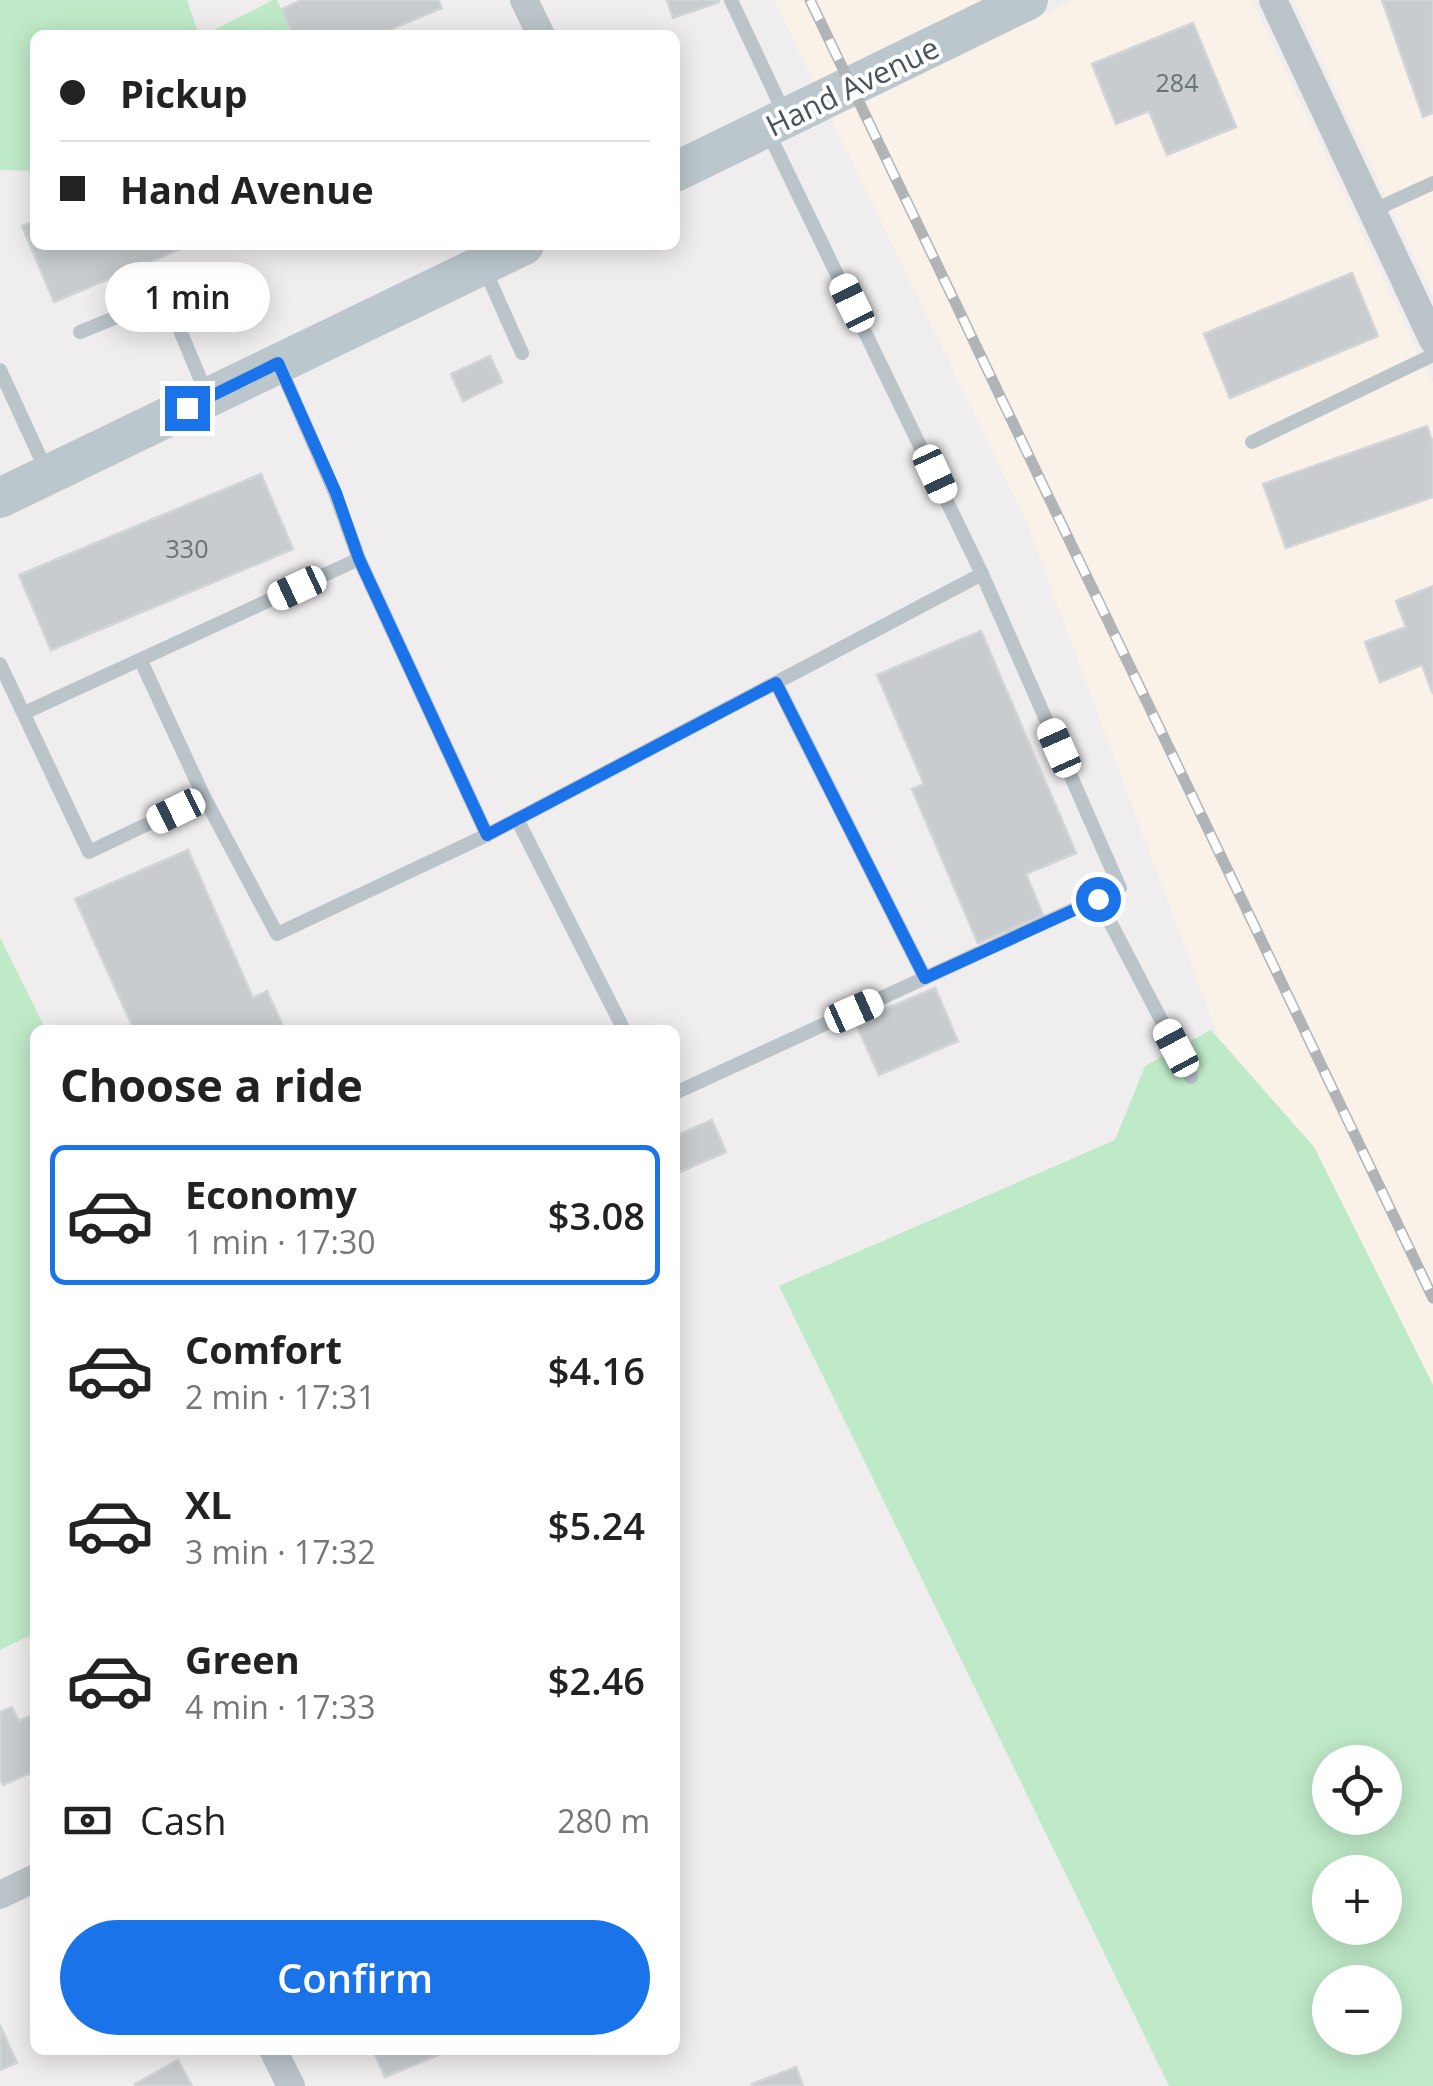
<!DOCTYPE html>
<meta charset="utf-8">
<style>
body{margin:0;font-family:"Open Sans",sans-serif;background:#f6f6f6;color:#222;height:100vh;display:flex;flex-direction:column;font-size:38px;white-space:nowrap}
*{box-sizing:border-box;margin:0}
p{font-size:32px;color:#767676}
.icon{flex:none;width:55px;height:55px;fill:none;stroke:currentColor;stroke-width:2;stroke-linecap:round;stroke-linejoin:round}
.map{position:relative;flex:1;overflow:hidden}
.details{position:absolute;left:30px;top:1025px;width:650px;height:1030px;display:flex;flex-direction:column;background:#fff;border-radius:15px;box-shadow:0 5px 25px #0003}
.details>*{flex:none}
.guide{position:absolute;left:30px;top:30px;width:650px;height:220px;border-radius:15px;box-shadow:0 5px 25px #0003;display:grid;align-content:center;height:220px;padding:0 30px;background:#fff}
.fabs{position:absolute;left:1312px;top:1745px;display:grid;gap:20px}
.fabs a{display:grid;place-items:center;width:90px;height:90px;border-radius:50%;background:#fff;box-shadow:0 5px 25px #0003;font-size:50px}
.end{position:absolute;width:45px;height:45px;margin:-22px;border:12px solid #1a73e8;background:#fff;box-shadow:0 0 0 5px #fff}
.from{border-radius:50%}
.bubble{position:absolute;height:70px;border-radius:35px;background:#fff;box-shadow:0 5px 25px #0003;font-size:32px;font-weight:600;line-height:70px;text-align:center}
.car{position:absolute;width:30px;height:60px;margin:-30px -15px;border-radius:12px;box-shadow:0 0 8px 2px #0007;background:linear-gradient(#fff 24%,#345 0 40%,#fff 0 76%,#345 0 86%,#fff 0)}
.guide b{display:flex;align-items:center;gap:35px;height:95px;font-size:38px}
.guide b+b{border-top:2px solid #e0e0e0}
.guide i{width:25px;height:25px;background:#222}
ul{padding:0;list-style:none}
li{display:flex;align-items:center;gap:30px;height:140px;margin:0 20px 15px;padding:0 10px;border:5px solid transparent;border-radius:15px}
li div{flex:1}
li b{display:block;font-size:38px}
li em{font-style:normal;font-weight:600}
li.active{border-color:#1a73e8}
li>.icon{width:90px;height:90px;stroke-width:1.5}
h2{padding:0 30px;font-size:45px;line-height:120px}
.pay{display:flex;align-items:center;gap:25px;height:110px;padding:0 30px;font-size:38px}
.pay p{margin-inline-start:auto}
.action{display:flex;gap:20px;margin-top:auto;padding:20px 30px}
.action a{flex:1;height:115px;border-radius:60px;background:#1a73e8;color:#fff;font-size:40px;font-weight:600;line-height:115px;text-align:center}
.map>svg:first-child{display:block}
.commercial{fill:#faf1e8}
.green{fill:#bfeac8;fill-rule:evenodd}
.building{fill:#c8cccf;stroke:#d2d5d8;stroke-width:2.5}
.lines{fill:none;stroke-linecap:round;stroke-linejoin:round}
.lane{stroke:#bac4c9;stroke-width:14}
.street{stroke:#bac4c9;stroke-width:28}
.secondary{stroke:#bbc7cd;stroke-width:40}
.rail-casing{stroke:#b0b4b7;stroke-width:11}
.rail{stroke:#fff;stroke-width:8;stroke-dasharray:22;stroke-linecap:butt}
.route{stroke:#1a73e8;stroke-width:12}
.labels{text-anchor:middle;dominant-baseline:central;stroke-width:8;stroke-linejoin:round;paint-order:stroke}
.number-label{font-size:25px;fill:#677276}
.street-label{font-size:30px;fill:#475459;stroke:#fff}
</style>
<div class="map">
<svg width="1433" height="2086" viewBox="0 0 1433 2086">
<rect width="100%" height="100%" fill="#f0edee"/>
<g class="commercial">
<path d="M774,0H983L814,82Z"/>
<path d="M1073,0H1252L1433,383V1385L1314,1147L1219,1039L1026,521L831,118Z"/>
<path d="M1293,0H1433V297Z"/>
</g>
<g class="green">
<path d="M0,0H187L199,35H35V171L0,170Z"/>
<path d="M273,0H277L293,35H204Z"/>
<path d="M0,938L46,1030H35V1633L0,1650Z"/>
<path d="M1211,1030L1314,1147L1433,1385V2086H1169L779,1286L1115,1140L1145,1066ZM1330,1762H1385V1818H1330ZM1330,1872H1385V1928H1330ZM1330,1982H1385V2038H1330Z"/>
</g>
<g class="building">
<path d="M302,0H438L442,8L377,35H293L282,9Z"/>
<path d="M667,0H719V2L673,18Z"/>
<path d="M1382,0H1433V113L1423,117Z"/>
<path d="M1193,23L1236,127L1167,155L1149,111L1116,124L1092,64Z"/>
<path d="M35,221V245H190L54,302L22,226Z"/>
<path d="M1352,273L1378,336L1230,398L1204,334Z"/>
<path d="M490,356L502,382L463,401L451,374Z"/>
<path d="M1427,426L1433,443V497L1286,548L1263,484Z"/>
<path d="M261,474L293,549L51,650L19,575Z"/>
<path d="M1433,586V694L1422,665L1380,682L1365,642L1406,627L1396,601Z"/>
<path d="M981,631L1076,853L1026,874L1043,915L978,943L912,789L924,784L877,675Z"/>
<path d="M188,850L253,998L267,991L285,1030H134L75,899Z"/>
<path d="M935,988L958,1041L879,1075L855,1022Z"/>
<path d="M712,1120L726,1152L675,1174V1136Z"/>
<path d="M12,1707L19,1721L35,1714V1771L3,1785L0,1778V1712Z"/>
<path d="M0,2025L17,2063L0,2070Z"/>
<path d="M373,2050H438L440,2054L385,2077Z"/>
<path d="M178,2060L192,2086H136L135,2084Z"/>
<path d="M796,2067L803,2086H753L752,2084Z"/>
</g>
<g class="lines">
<g class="lane">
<path d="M731,0L784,113"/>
<path d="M1372,211L1433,183"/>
<path d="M485,270L522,353"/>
<path d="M80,332L166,297L207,395"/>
<path d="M279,365L335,493L359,559L487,835"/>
<path d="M0,370L46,470"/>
<path d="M1252,442L1433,355"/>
<path d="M141,661L204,797"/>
<path d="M0,664L89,852L204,797L277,934L487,835L982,574L768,132"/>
<path d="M776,683L925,978"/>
<path d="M24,713L359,559"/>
<path d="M517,819L624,1030"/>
<path d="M1098,899L1191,1077"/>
<path d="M675,1093L1120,888L982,574"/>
</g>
<g class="street">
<path d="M524,0L541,35"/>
<path d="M1273,0L1433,340"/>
<path d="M0,1895L35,1878"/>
<path d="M273,2050L291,2086"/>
</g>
<g class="secondary">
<path d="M675,172L1028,0"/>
<path d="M0,498L524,245"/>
</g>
<defs>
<path id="rail" d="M810,0L1433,1298"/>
</defs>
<use href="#rail" class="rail-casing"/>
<use href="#rail" class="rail"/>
</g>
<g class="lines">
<path class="route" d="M187,408L278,363L336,493L359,559L487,835L776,683L925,978L1098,899"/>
</g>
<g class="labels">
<g class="number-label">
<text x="1177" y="82">284</text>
<text x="187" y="548">330</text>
</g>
<g class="street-label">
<text transform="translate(852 86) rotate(-26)">Hand Avenue</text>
</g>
</g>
</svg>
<div class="fabs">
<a><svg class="icon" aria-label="locate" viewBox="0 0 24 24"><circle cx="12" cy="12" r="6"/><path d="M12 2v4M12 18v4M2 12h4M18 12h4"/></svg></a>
<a>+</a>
<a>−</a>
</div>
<i class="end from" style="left:1098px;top:899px"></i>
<i class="end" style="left:187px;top:408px"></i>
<div class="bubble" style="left:105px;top:262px;width:165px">1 min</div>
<i class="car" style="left:852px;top:303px;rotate:334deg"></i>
<i class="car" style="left:935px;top:474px;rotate:155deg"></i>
<i class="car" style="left:297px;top:588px;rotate:245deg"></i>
<i class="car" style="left:1059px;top:748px;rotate:336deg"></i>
<i class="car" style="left:176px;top:811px;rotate:244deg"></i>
<i class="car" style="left:854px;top:1011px;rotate:66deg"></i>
<i class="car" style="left:1176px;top:1048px;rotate:332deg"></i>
<div class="guide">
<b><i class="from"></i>Pickup</b>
<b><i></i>Hand Avenue</b>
</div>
<section class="details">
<h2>Choose a ride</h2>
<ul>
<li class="active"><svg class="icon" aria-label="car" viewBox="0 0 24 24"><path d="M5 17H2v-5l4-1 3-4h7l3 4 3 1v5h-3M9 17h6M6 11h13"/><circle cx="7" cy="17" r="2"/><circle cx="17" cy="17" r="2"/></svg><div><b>Economy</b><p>1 min · 17:30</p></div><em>$3.08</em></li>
<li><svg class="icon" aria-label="car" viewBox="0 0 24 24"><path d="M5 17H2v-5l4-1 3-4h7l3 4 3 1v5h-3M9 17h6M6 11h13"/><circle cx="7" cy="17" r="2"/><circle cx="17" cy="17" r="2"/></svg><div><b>Comfort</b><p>2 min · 17:31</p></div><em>$4.16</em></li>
<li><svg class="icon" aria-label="car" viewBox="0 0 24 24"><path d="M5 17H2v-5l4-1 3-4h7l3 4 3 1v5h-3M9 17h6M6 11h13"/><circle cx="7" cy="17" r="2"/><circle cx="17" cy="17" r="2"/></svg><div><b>XL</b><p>3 min · 17:32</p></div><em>$5.24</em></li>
<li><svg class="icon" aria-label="car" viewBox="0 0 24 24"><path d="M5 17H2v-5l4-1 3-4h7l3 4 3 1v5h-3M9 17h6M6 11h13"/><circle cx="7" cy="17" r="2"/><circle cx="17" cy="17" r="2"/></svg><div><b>Green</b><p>4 min · 17:33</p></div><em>$2.46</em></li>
</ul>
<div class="pay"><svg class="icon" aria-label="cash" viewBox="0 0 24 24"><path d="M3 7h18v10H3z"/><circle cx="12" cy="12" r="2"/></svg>Cash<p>280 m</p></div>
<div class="action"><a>Confirm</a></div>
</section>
</div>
